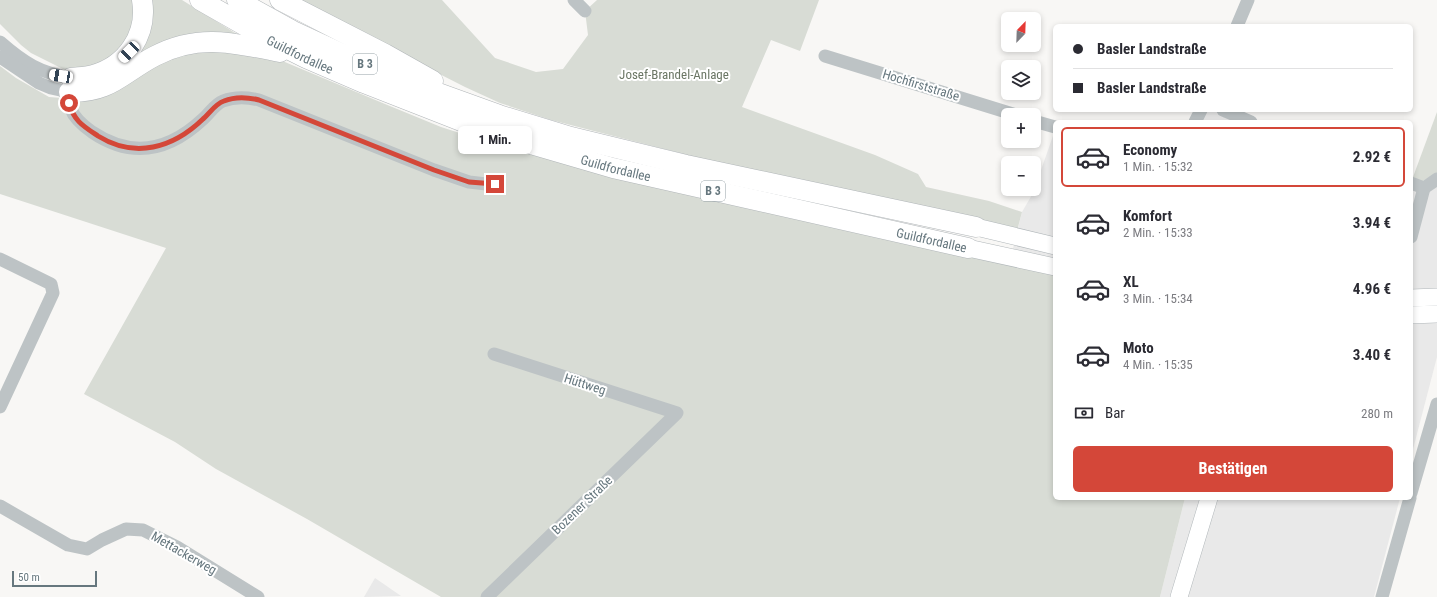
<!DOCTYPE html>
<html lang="de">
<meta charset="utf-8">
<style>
body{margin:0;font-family:"Roboto Condensed",sans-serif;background:#f2f2f3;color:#2b2b33;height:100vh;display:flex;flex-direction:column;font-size:15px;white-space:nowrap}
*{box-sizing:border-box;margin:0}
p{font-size:13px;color:#7c7c81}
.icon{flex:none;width:22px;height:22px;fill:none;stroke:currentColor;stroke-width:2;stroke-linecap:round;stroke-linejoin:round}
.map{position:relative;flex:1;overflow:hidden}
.details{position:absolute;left:1053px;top:120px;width:360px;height:380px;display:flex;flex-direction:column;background:#fff;border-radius:6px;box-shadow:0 2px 6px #0003}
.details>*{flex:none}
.banner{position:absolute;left:1053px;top:24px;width:360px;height:88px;border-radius:6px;box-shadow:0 2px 6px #0003;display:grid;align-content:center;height:88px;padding:0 20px;background:#fff}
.needle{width:26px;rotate:23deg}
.tools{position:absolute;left:1001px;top:12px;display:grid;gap:8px}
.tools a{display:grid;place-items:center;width:40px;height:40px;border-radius:6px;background:#fff;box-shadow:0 2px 6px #0003;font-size:20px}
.scale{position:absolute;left:12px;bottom:10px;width:85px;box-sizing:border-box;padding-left:4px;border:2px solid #66777e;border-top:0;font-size:11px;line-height:14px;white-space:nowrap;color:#66777e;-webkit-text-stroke:3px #fff;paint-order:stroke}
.end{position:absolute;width:18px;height:18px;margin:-9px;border:5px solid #d44739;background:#fff;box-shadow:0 0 0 2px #fff}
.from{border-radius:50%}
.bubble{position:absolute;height:28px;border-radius:6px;background:#fff;box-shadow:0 2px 6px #0003;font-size:13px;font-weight:700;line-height:28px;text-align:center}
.car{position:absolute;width:12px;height:24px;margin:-12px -6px;border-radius:5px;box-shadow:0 0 3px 1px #0007;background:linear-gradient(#fff 24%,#345 0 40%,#fff 0 76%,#345 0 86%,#fff 0)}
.banner b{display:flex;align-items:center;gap:14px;height:38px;font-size:15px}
.banner b+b{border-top:1px solid #e1e1e2}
.banner i{width:10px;height:10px;background:#2b2b33}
ul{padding:7px 0 0;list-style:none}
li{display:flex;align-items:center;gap:12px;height:60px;margin:0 8px 6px;padding:0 12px;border:2px solid transparent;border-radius:6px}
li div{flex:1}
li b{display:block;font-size:15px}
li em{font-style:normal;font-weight:700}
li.selected{border-color:#d44739}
li>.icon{width:36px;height:36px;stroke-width:1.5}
.pay{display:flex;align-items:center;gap:10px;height:44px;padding:0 20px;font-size:15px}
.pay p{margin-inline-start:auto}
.primary-button{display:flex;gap:8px;margin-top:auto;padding:8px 20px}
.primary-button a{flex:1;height:46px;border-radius:6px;background:#d44739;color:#fff;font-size:16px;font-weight:700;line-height:46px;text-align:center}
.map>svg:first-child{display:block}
.built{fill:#e9e9e9}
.green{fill:#d8dcd5}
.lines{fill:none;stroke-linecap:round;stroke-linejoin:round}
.major-casing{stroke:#b1b7ba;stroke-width:18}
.highway-casing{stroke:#b1b6b9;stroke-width:21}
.minor{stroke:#bdc3c5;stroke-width:13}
.major{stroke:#fff;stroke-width:17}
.highway{stroke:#fff;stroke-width:20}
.route{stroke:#d44739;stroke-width:5}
.labels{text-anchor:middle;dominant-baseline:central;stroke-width:4;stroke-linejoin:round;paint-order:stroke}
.shield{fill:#fff;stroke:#94a0a5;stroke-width:1}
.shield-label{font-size:12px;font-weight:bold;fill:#66777e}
.street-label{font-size:13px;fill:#66777e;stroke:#fff}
.park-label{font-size:13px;fill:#6a7664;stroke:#fff}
</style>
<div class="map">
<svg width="1437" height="597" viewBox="0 0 1437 597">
<rect width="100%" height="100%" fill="#f8f7f5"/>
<g class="built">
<path d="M1202,110H1218L1247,122H1197Z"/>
<path d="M1055,130V273L1010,261L1022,212L1033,193Z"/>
<path d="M1437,185V357L1411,457V186Z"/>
<path d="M1185,498H1400L1374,597H1160Z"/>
<path d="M375,578L401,596L364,597Z"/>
</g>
<g class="green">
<path d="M0,0H138V21L115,59L77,71L63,69L31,53L21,45L0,24Z"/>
<path d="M148,0H182L240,36L138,57C152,34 152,27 148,0Z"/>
<path d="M294,0H442L495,58L536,72L563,69L588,35L585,11L597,0H819L800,51L771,40L742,107L875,155L918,174L926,187L989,201L1022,212L1017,231L705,163L680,153L551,120L500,103L465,87Z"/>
<path d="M195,47L261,52L385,104L441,127L469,136L1055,273V498H1185L1160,597H441L307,519L216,469L175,442L84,394L166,248L0,194V66L16,78L49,97L88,100Z"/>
<path d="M1437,112V173L1421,182L1413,177Z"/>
</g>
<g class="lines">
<defs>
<g id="major">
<path d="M976,227L1055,246"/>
<path d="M968,248L1055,267"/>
<path d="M1411,298L1437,297"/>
<path d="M1411,315L1437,314"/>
<path d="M1179,597L1209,498"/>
</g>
<g id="highway">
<path id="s1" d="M200,0L270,40L306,58L364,83L461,121L534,145L613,168L968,248"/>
<path d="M237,0L293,31L388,75L499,115L571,137L686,165L976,227"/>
<path d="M280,0L385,54L433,81"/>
<path d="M71,78C78,77 86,77 93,75C126,66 148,35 142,0"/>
<path d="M69,92C111,93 122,73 155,56C198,33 235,43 280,52"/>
</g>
</defs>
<use href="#major" class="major-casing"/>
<use href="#highway" class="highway-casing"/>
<g class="minor">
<path d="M574,0L585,11"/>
<path d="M1237,26L1248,0"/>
<path d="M0,42C24,63 40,73 71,78C67,106 68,115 92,132C132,159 169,151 203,119C210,113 215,104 223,101C236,96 247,97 259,100L434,170L469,182L495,185"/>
<path d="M825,56L1016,115"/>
<path d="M0,57L39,83L51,88L69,92"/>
<path d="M1223,110L1251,122"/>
<path d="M1034,121L1055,127"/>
<path d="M1195,122L1201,110"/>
<path d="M1411,183L1424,188L1411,237"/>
<path d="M1424,188L1437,179"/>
<path d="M0,259L51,284L53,293L0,407"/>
<path d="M1411,493L1437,404"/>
<path d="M0,506L68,545L87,549L102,540L126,529L143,530L177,547L258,597"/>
<path d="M487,597L677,413L494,354"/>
<path d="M1382,597L1410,498"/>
</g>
<use href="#major" class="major"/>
<use href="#highway" class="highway"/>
</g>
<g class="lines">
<path class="route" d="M69,103C74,121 83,126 98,136C135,159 173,148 203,119C210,113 215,104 224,101C236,96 247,97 259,100L434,170L469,182L495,184"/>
</g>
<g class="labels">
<g class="shield">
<rect x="353" y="54" width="24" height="20" rx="3"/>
<rect x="701" y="181" width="24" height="20" rx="3"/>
</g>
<g class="shield-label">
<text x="365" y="64">B 3</text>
<text x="713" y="191">B 3</text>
</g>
<g class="street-label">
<text stroke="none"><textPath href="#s1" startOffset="114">Guildfordallee</textPath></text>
<text transform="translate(921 85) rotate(17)">Hochfirststraße</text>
<text stroke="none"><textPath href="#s1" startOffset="450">Guildfordallee</textPath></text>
<text stroke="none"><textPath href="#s1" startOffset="774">Guildfordallee</textPath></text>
<text transform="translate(585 384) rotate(18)">Hüttweg</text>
<text transform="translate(582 505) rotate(-44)">Bozener Straße</text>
<text transform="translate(184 553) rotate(30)">Mettackerweg</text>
</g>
<g class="park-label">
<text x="674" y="74">Josef-Brandel-Anlage</text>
</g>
</g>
</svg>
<div class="tools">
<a><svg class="needle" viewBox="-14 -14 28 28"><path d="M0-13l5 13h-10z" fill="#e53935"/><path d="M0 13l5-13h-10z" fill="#7c7c81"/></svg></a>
<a><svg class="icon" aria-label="layers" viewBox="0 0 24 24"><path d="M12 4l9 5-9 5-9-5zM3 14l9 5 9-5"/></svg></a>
<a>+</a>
<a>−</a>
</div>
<div class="scale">50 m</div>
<i class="end from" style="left:69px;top:103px"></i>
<i class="end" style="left:495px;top:184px"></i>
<div class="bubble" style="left:458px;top:126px;width:74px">1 Min.</div>
<i class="car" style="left:129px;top:52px;rotate:225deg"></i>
<i class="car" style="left:61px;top:76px;rotate:279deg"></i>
<div class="banner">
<b><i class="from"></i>Basler Landstraße</b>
<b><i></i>Basler Landstraße</b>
</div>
<section class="details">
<ul>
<li class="selected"><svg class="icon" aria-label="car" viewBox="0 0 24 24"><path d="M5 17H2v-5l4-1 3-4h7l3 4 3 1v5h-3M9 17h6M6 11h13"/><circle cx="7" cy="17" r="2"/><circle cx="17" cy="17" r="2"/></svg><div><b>Economy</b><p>1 Min. · 15:32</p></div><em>2.92 €</em></li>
<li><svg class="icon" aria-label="car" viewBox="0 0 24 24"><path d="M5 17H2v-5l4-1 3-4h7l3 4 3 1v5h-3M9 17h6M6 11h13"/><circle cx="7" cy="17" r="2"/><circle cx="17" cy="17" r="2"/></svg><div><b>Komfort</b><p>2 Min. · 15:33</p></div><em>3.94 €</em></li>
<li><svg class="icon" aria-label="car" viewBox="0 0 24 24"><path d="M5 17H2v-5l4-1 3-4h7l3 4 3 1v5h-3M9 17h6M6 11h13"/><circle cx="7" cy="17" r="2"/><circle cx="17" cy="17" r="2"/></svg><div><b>XL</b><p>3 Min. · 15:34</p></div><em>4.96 €</em></li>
<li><svg class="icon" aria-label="car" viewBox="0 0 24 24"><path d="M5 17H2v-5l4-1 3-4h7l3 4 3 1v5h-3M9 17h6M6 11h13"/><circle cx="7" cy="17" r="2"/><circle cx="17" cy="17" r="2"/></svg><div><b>Moto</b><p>4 Min. · 15:35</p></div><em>3.40 €</em></li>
</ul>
<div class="pay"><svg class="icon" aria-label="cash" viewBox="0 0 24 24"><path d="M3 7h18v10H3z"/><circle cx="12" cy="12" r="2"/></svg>Bar<p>280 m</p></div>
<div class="primary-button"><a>Bestätigen</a></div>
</section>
</div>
